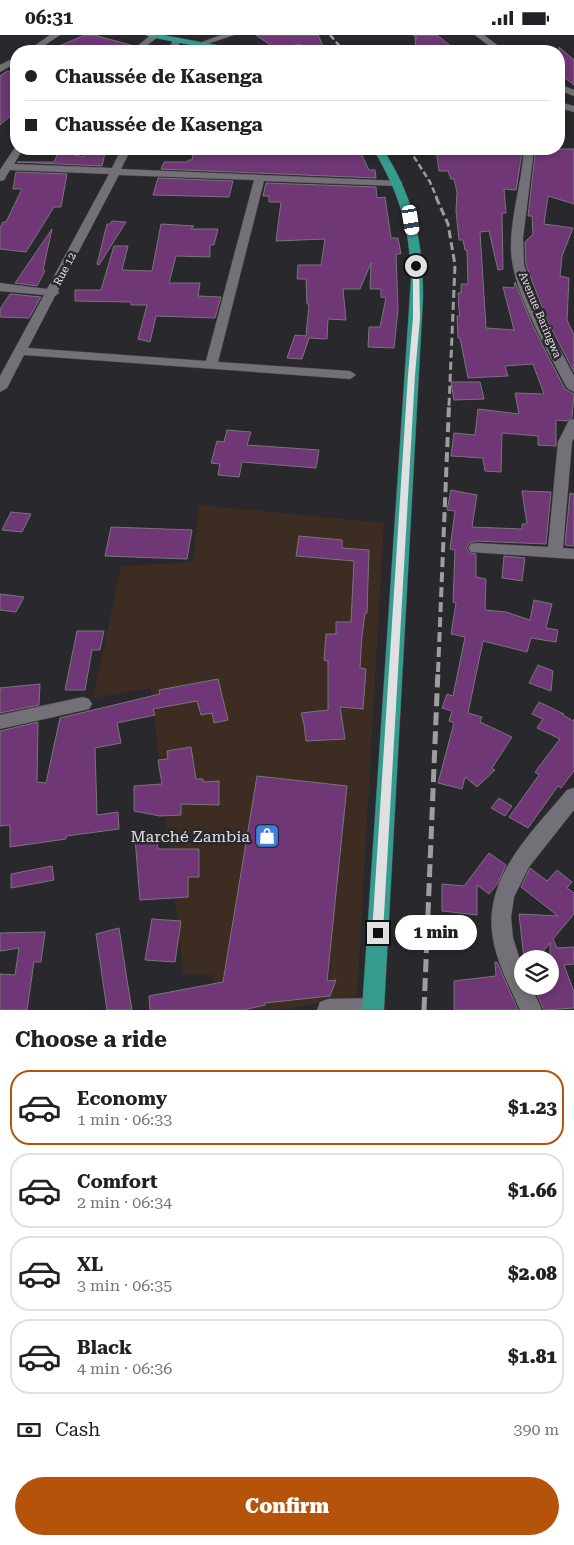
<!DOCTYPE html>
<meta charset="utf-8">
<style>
body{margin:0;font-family:"Roboto Serif",serif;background:#f6f6f6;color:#202124;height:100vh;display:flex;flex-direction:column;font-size:19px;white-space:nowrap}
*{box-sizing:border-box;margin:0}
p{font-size:16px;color:#757577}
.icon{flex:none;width:28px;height:28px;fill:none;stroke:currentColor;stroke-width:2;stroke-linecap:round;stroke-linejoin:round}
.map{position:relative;height:975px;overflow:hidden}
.panel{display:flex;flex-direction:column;background:#fff;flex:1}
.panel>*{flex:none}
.top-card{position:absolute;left:10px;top:10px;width:555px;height:110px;border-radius:20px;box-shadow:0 2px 8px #0003;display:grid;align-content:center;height:110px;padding:0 15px;background:#fff}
.fabs{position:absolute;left:514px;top:915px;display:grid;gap:10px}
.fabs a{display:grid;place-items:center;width:45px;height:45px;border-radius:50%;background:#fff;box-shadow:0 2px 8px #0003;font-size:25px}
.end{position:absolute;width:22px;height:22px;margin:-11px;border:6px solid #e0dfe2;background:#111;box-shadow:0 0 0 2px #111}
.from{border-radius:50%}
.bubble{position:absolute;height:35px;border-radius:18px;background:#fff;box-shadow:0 2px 8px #0003;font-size:16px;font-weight:800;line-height:35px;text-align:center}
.car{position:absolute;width:15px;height:30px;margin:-15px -8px;border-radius:6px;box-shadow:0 0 4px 1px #0007;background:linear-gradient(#fff 24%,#345 0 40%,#fff 0 76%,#345 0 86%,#fff 0)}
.top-card b{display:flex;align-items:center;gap:18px;height:48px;font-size:19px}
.top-card b+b{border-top:1px solid #e0e0e0}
.top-card i{width:12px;height:12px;background:#202124}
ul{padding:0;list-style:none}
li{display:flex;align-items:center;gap:15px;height:75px;margin:0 10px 8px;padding:0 5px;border:2px solid #e0e0e0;border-radius:20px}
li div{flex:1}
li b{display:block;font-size:19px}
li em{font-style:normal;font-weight:800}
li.on{border-color:#b45309}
li>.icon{width:45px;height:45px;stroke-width:1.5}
h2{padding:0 15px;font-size:22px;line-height:60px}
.pay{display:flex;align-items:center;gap:12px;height:55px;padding:0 15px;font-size:19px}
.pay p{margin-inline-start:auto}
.button{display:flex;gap:10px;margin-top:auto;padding:10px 15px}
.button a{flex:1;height:58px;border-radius:30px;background:#b45309;color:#fff;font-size:20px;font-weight:800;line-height:58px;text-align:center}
.status{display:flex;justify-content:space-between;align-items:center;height:35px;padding:0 25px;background:#fff;direction:ltr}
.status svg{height:14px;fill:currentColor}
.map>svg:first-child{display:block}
.commercial{fill:#3c2c21}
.building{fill:#6f3776;stroke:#79757a}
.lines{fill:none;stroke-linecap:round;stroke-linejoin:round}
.minor-casing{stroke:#48464a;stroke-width:1}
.major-casing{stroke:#48464a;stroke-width:1}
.minor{fill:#737177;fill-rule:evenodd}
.major{fill:#359c8d;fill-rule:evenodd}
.rail-far3{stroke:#9e9da0;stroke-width:2.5;stroke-dasharray:6 3;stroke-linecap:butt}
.rail-far2{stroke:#9e9da0;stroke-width:3;stroke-dasharray:8 4;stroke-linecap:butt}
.rail-far1{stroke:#9e9da0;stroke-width:4;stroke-dasharray:10 5;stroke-linecap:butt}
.rail{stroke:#9e9da0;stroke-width:5;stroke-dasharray:13 6;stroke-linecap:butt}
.route{fill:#e0dfe2}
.labels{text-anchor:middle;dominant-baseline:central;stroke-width:5;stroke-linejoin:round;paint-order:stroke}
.far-street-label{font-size:11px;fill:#e0dfe2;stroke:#29282d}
.near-poi-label{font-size:16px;fill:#e0dfe2;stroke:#29282d;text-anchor:end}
</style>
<div class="status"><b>06:31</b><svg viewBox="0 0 49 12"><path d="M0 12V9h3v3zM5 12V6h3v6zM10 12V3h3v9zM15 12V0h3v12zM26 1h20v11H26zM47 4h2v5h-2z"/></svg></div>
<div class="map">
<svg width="574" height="975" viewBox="0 0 574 975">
<rect width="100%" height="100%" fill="#29282d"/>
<path class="commercial" d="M199,470L384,488L357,961L282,975H220L212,940L183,939L151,653L93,663L121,531L193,527Z"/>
<g class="building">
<path d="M85,0H94L134,11L129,16H84L59,11Z"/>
<path d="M256,0H318L324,13L302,14L300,9L276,14Z"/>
<path d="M413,0H437L457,16H416L415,3H417Z"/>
<path d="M559,12L574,25V50L559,38Z"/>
<path d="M7,36L16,38V76L0,90V41Z"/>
<path d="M85,114H106L102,131L17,127H54L59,116L83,122Z"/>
<path d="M244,114H359L369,135H375L376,143L161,134L164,127H188V125H192L193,118H221V116Z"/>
<path d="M436,114H490L522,118L516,155L504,154L506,178H502L503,234L498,235L489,196L480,197L486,293L514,295L503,252L514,253L515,247L531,287L549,323L565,354L574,359L572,383L566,386L556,385V411L538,410V401L502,398L501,437L485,436L483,423L451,421L454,398L475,400L478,374L519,379L515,358L544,359L533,329L505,331L508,341L468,343L460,303H458L457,281H460L458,266H459L458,258H461V249H468L467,215H465L463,205H459L456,176L457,157L454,144H451L448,136H439Z"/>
<path d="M545,114H574V169L548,161L544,189L573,193L562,221L560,241L569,243L567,285L574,300V337L547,285L526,230L525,207L533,199L532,181H528L535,120L536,115L543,116Z"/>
<path d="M16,137L67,139L61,172H54L26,217L0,214V193L3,187H6L22,154H13Z"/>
<path d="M158,143L233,146L229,162L153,160Z"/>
<path d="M266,148L376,152L377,163L385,162L391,203H398L401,219H396L398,274L394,313L368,312L369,292H380L386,263L381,262V254H370L371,228L360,254H343L346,285L328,284L327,304L309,303L302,324L287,323L295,300L306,301L309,269H307L306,244H297L298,230H321L325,204L276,206L281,167H269V161H263Z"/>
<path d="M112,186L126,187L99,230L97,229L107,189H110Z"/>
<path d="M161,189L194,191L191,194H218L214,210H210V222L176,221L169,248H200L198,261L221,262L215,283L156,281L150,307L138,304L147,270H131V267L75,266V255H101L114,211H128L122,235L152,236Z"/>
<path d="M52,194L43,235L45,236L37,251L15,248Z"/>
<path d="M10,259L41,262L29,283L0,282V274Z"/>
<path d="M451,347H480L484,364L454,365Z"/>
<path d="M227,395L251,397L247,410L319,415L316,433L242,427L239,442L218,440L220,429L211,428L217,406L224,407Z"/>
<path d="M451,455L477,460L472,492L522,494V489H527L522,456L551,457L546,509L476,506L470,508L466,513L470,518L476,519V542L486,544L485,575L506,577L530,585L534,565L552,569L546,593L558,595L556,607L531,603L527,617L483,606L468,678L482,682L480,687L512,702L492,733L495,735L477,752L465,742L462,754L438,748L454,688L449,686L452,676L442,673L447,659L453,661L465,602L451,599L456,568L453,567L455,515L450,514L455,476L447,475Z"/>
<path d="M570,458L574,459V511L565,510Z"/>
<path d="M11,477L31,479L22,497L2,495Z"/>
<path d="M111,492L192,495L187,524L105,521Z"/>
<path d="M299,501L342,505V513L369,515L367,578H365L362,601L360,633L366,634L363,674L340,672L345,704L306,706L304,689L301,678L328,675V626L324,625L326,599H336V587H351L354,526L296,521Z"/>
<path d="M504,521L525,523L522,546L502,543Z"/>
<path d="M0,559L24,562L16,577L0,575Z"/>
<path d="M77,596H104L100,615H92L85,655H65Z"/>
<path d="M538,630L553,636L551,656L529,648Z"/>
<path d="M218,644L228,685L214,688L212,678L201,680L197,666L153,674L155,680L117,688L121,708L95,713L97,780L118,777L119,794L66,801V804L10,812V790L0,791V696L38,687L37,747L46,748L60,683L160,659L159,655Z"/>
<path d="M40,649L39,670L0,678V653Z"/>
<path d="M539,667L564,679L563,680L573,686L574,684V736L561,753L558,751L528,793L509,782L539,740L535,737L560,704L537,693L543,684L532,679Z"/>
<path d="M191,712L196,744H203V747L219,746V770L181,769V780L160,781L134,776V751L162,749L158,725L168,724L167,716Z"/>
<path d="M257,741L347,751L327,946L336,945L330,961L265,968V970L243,975H150L149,961L223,947Z"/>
<path d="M499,763L512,771L505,781L491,773Z"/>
<path d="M156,799L158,814H199V842H188V862L140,865L135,803Z"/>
<path d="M489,818L506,830L498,848L489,859L477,850V880L442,876V849L464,851Z"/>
<path d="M52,831L54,845L11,853V839Z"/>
<path d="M530,833L547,846L557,835L572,847L567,853L574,858V879L553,904L557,913L574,912V929L564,930L574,957V973L544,975L533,951H550V908L537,924H524L519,879L558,881L521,852Z"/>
<path d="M152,884L181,886L175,927L145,925Z"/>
<path d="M119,893L127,945L132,975H107L96,899Z"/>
<path d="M45,897L41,927H34L27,975H0V939L15,940L19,913L0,916V898Z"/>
<path d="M495,927H497L518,975H454V946L496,941Z"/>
</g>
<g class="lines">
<defs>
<g id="minor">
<path d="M50,0H60L36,16H27Z"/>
<path d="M151,0L159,1L140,16H131Z"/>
<path d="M221,0H234L201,11L197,9Z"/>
<path d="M475,0H484L505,16H496Z"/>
<path d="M174,3L181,5L176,16H168Z"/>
<path d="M16,22V28L0,37V30Z"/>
<path d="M559,49L574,55V61L559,55Z"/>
<path d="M559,67L574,71V77L559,73Z"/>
<path d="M16,111V114H23L14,129L112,133L121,114H131L121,134L401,146L402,148L397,151L264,146L218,327L350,336L356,340L350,344L24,320L7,353L0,357V341L44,260L0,256V248L47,254L109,139L10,135L4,145L0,146V135ZM119,140L254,145L206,326L28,313L55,261L59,258L58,256Z"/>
<path d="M524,114H534L523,203L524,230L545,286L574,341V357L567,353C548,316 513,258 511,216C510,182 522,148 524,114Z"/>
<path d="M574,384V403L572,407L563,513L574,514V524L471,517L468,513L471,509L476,508L548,512L558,407L569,385Z"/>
<path d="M83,662L89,664L92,669L89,674L0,694V680Z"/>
<path d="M574,753V775L529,832L514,862L511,882L513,903L522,931V951H531L542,975H520C510,952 497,928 493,904C482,843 532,797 567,755Z"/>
<path d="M373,963L381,966L383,975H317L320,967L328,964Z"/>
</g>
<g id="major">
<path d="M146,0H163L233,13L237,16H221L150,2Z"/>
<path d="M373,114H383C414,163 423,205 423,263L384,975H362L411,244C410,193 399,157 373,114Z"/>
</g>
</defs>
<use href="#minor" class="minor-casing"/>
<use href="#major" class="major-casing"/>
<use href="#minor" class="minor"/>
<use href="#major" class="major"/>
<g class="rail-far3">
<path d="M330,0L344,16"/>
<path d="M409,114L430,147L437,163"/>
</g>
<path class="rail-far2" d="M436,162L448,189L455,230L449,371"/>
<path class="rail-far1" d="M438,637L449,370"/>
<path class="rail" d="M424,975L438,635"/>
</g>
<path class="route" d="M413,229L419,231L420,283L415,340L383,898L382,901L378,903L374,901L372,898L408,340L413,283Z"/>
<defs>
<symbol id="shop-square" viewBox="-11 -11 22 22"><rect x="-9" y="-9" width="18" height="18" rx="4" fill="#3f7fe0" stroke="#29282d"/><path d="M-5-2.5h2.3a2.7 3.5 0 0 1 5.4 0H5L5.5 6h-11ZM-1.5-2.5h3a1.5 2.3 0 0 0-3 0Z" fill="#fff"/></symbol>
</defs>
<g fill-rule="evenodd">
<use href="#shop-square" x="253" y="787" width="28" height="28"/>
</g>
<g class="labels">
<g class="far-street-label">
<text transform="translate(65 234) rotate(-62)">Rue 12</text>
<text transform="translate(540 280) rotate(67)">Avenue Baringwa</text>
</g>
<g class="near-poi-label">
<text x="250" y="801">Marché Zambia</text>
</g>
</g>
</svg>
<div class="fabs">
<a><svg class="icon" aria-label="layers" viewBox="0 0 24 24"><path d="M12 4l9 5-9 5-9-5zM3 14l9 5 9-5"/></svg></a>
</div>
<i class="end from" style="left:416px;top:231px"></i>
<i class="end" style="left:378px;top:898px"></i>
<div class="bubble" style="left:395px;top:880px;width:82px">1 min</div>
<i class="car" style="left:411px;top:185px;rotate:171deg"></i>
<div class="top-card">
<b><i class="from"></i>Chaussée de Kasenga</b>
<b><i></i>Chaussée de Kasenga</b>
</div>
</div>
<section class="panel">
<h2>Choose a ride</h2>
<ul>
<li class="on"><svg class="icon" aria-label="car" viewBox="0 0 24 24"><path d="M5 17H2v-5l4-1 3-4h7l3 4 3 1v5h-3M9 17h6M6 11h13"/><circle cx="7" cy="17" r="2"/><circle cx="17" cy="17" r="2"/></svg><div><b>Economy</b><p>1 min · 06:33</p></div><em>$1.23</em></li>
<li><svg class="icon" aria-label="car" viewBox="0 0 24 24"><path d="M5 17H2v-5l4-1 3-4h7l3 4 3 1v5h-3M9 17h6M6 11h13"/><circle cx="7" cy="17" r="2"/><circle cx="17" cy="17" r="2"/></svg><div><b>Comfort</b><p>2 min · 06:34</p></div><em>$1.66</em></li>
<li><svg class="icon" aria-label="car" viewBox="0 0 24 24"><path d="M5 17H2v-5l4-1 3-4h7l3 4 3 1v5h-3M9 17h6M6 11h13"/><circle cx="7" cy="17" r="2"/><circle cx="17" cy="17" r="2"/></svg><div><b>XL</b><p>3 min · 06:35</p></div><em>$2.08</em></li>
<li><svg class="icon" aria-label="car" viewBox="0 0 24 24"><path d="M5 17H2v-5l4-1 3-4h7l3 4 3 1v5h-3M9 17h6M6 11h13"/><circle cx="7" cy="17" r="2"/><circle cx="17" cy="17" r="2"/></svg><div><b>Black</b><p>4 min · 06:36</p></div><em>$1.81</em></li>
</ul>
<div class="pay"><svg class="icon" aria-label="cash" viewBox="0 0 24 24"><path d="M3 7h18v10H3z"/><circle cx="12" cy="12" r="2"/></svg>Cash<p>390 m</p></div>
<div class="button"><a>Confirm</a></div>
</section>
